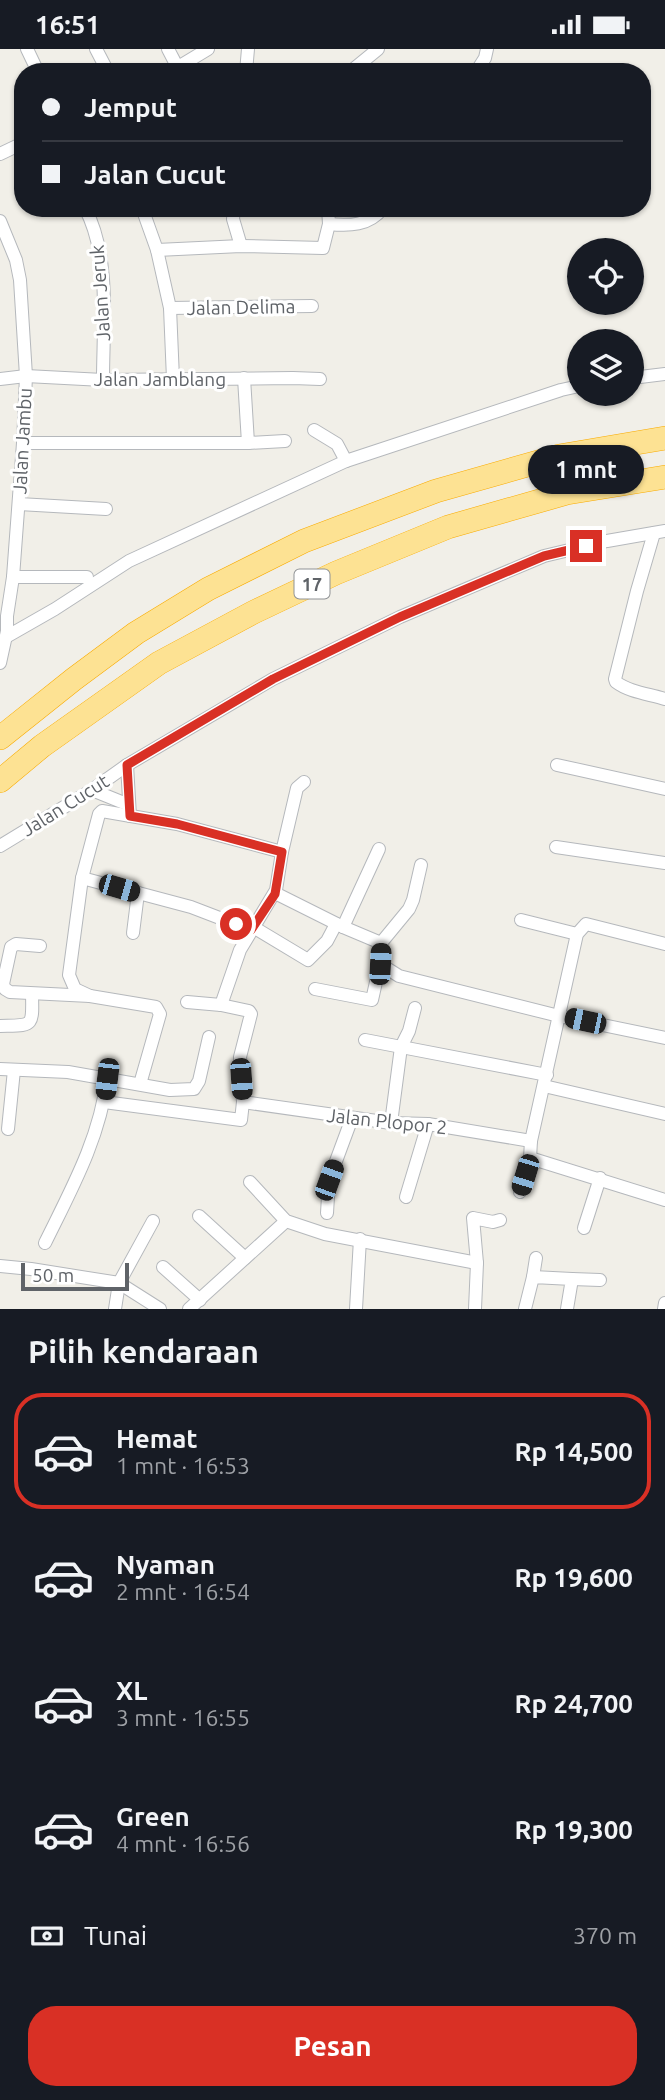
<!DOCTYPE html>
<html lang="id">
<meta charset="utf-8">
<style>
body{margin:0;font-family:Ubuntu,sans-serif;background:#242831;color:#f1f3f6;height:100vh;display:flex;flex-direction:column;font-size:26px;white-space:nowrap}
*{box-sizing:border-box;margin:0}
p{font-size:23px;color:#9ea1a6}
.icon{flex:none;width:38px;height:38px;fill:none;stroke:currentColor;stroke-width:2;stroke-linecap:round;stroke-linejoin:round}
.map{position:relative;height:1260px;overflow:hidden}
.details{display:flex;flex-direction:column;background:#171b24;flex:1}
.details>*{flex:none}
.top-card{position:absolute;left:14px;top:14px;width:637px;height:154px;border-radius:28px;box-shadow:0 2px 5px #0004;display:grid;align-content:center;height:154px;padding:0 28px;background:#171b24}
.controls{position:absolute;left:567px;top:189px;display:grid;gap:14px}
.controls a{display:grid;place-items:center;width:77px;height:77px;border-radius:50%;background:#171b24;box-shadow:0 2px 5px #0004;font-size:35px}
.scale{position:absolute;left:21px;bottom:18px;width:108px;box-sizing:border-box;padding-left:7px;border:4px solid #5f6368;border-top:0;font-size:19px;line-height:24px;white-space:nowrap;color:#5f6368;-webkit-text-stroke:5px #fff;paint-order:stroke}
.end{position:absolute;width:32px;height:32px;margin:-16px;border:9px solid #d93025;background:#fff;box-shadow:0 0 0 4px #fff}
.from{border-radius:50%}
.bubble{position:absolute;height:49px;border-radius:24px;background:#171b24;box-shadow:0 2px 5px #0004;font-size:23px;font-weight:700;line-height:49px;text-align:center}
.car{position:absolute;width:21px;height:42px;margin:-21px -10px;border-radius:9px;box-shadow:0 0 5px 2px #0007;background:linear-gradient(#222 24%,#8ab4d8 0 40%,#222 0 76%,#8ab4d8 0 86%,#222 0)}
.top-card b{display:flex;align-items:center;gap:24px;height:66px;font-size:26px}
.top-card b+b{border-top:2px solid #363941}
.top-card i{width:18px;height:18px;background:#f1f3f6}
ul{padding:0;list-style:none}
li{display:flex;align-items:center;gap:21px;height:116px;margin:0 14px 10px;padding:0 14px;border:4px solid transparent;border-radius:28px}
li div{flex:1}
li b{display:block;font-size:26px}
li em{font-style:normal;font-weight:700}
li.on{border-color:#d93025}
li>.icon{width:63px;height:63px;stroke-width:1.5}
h2{padding:0 28px;font-size:32px;line-height:84px}
.pay{display:flex;align-items:center;gap:18px;height:77px;padding:0 28px;font-size:26px}
.pay p{margin-inline-start:auto}
.cta{display:flex;gap:14px;margin-top:auto;padding:14px 28px}
.cta a{flex:1;height:80px;border-radius:28px;background:#d93025;color:#fff;font-size:28px;font-weight:700;line-height:80px;text-align:center}
.status{display:flex;justify-content:space-between;align-items:center;height:49px;padding:0 35px;background:#171b24;direction:ltr}
.status svg{height:19px;fill:currentColor}
.map>svg:first-child{display:block}
.lines{fill:none;stroke-linecap:round;stroke-linejoin:round}
.street-casing{stroke:#b5b8bc;stroke-width:14}
.highway-casing{stroke:#f9ab00;stroke-width:24}
.street{stroke:#fff;stroke-width:12}
.highway{stroke:#fde293;stroke-width:23}
.route{stroke:#d93025;stroke-width:9}
.labels{text-anchor:middle;dominant-baseline:central;stroke-width:6;stroke-linejoin:round;paint-order:stroke}
.shield{fill:#fff;stroke:#8f9295;stroke-width:2}
.shield-label{font-size:18px;font-weight:bold;fill:#5f6368}
.street-label{font-size:19px;fill:#5f6368;stroke:#fff}
</style>
<div class="status"><b>16:51</b><svg viewBox="0 0 49 12"><path d="M0 12V9h3v3zM5 12V6h3v6zM10 12V3h3v9zM15 12V0h3v12zM26 1h20v11H26zM47 4h2v5h-2z"/></svg></div>
<div class="map">
<svg width="665" height="1260" viewBox="0 0 665 1260">
<rect width="100%" height="100%" fill="#f1efe8"/>
<g class="lines">
<defs>
<g id="street">
<path d="M27,0L38,23"/>
<path d="M96,0L108,23"/>
<path d="M168,0L180,23"/>
<path d="M170,23L208,0"/>
<path d="M246,23L248,0"/>
<path d="M350,23L378,0"/>
<path d="M476,23L485,9L487,0"/>
<path d="M0,105L23,94"/>
<path d="M85,159C111,208 103,277 103,331"/>
<path d="M142,159L157,201L170,259L173,330"/>
<path d="M234,159L233,170L241,197"/>
<path d="M0,172L16,211L20,231L26,327L23,394L13,528L7,567V582L0,614"/>
<path d="M329,175C349,177 369,177 383,159"/>
<path d="M157,201L241,197L323,199L329,175L328,159"/>
<path d="M170,259L312,257"/>
<path d="M244,329L248,394"/>
<path d="M632,329L665,325"/>
<path d="M0,330L26,327L103,331L293,329L320,330"/>
<path d="M314,381L337,395L346,412"/>
<path d="M23,394H248L285,392"/>
<path d="M19,455L106,460"/>
<path d="M654,484L637,542L615,630L616,633C629,643 649,645 665,650"/>
<path d="M13,528H87"/>
<path d="M6,588L55,560L129,512L346,412L561,341L579,337"/>
<path d="M127,716L130,767"/>
<path d="M557,716L665,740"/>
<path d="M92,741L129,756"/>
<path d="M0,797L92,741L127,716L273,630L400,568L544,507L607,492L665,482"/>
<path d="M556,798L665,814"/>
<path d="M82,829L191,858L251,881"/>
<path d="M275,844L343,878L381,894L380,915L372,951L315,940"/>
<path d="M521,871L577,885"/>
<path d="M253,878L308,911L327,892L336,875"/>
<path d="M343,878L379,800"/>
<path d="M133,884L138,844"/>
<path d="M381,894L409,860L413,851L421,816"/>
<path d="M40,897L16,895L11,898L3,935L5,940L10,943L90,947L156,958L160,965L140,1035"/>
<path d="M380,915L399,927L559,967L665,989"/>
<path d="M90,947L75,940L69,926L82,829L99,765L102,762L177,775L282,803"/>
<path d="M221,956L240,901L276,841L282,803L297,739L304,733"/>
<path d="M0,977C33,976 33,979 32,945"/>
<path d="M365,991L547,1026"/>
<path d="M0,1020L68,1023L170,1041L194,1040L199,1032L209,988"/>
<path d="M544,1037L665,1065"/>
<path d="M104,1053L241,1071L243,1053L240,1008L251,965L249,962L221,956L187,953"/>
<path d="M243,1053L391,1074L428,1075L531,1092"/>
<path d="M391,1074L401,998L409,982L415,959"/>
<path d="M8,1080L14,1021"/>
<path d="M530,1109L665,1151"/>
<path d="M250,1133L286,1172L325,1185L477,1214"/>
<path d="M520,1143L530,1109L531,1092L577,885L586,875L665,895"/>
<path d="M406,1148L428,1075"/>
<path d="M327,1164L329,1131L352,1069"/>
<path d="M199,1167L245,1209"/>
<path d="M584,1179L600,1129"/>
<path d="M45,1194C71,1141 100,1089 107,1030"/>
<path d="M0,1217L31,1220L119,1234L160,1260"/>
<path d="M163,1218L200,1251"/>
<path d="M533,1228L536,1209"/>
<path d="M572,1230L600,1231"/>
<path d="M115,1260L119,1234L153,1172"/>
<path d="M189,1260L286,1172"/>
<path d="M356,1260L360,1190"/>
<path d="M475,1260L477,1214L473,1169L493,1173L500,1171"/>
<path d="M525,1260L533,1228L572,1230L567,1260"/>
<path d="M664,1260L665,1254"/>
</g>
<g id="highway">
<path d="M0,689L74,630L136,584L208,540L304,492L436,442L559,407L665,389"/>
<path d="M0,732L42,697L159,614L254,563L336,524L448,478L567,444L665,428"/>
</g>
</defs>
<use href="#street" class="street-casing"/>
<use href="#highway" class="highway-casing"/>
<use href="#street" class="street"/>
<use href="#highway" class="highway"/>
</g>
<g class="lines">
<path class="route" d="M236,875L251,881L275,845L282,803L177,775L130,767L127,716L273,630L400,568L544,507L586,497"/>
</g>
<g class="labels">
<rect class="shield" x="294.5" y="520.5" width="35" height="29" rx="5"/>
<g class="shield-label">
<text x="312" y="535">17</text>
</g>
<g class="street-label">
<text transform="translate(100 244) rotate(-94)">Jalan Jeruk</text>
<text transform="translate(241 258) rotate(-1)">Jalan Delima</text>
<text x="160" y="330">Jalan Jamblang</text>
<text transform="translate(22 392) rotate(-87)">Jalan Jambu</text>
<text transform="translate(65 756) rotate(-32)">Jalan Cucut</text>
<text transform="translate(387 1072) rotate(6)">Jalan Plopor 2</text>
</g>
</g>
</svg>
<div class="controls">
<a><svg class="icon" aria-label="locate" viewBox="0 0 24 24"><circle cx="12" cy="12" r="6"/><path d="M12 2v4M12 18v4M2 12h4M18 12h4"/></svg></a>
<a><svg class="icon" aria-label="layers" viewBox="0 0 24 24"><path d="M12 4l9 5-9 5-9-5zM3 14l9 5 9-5"/></svg></a>
</div>
<div class="scale">50 m</div>
<i class="end from" style="left:236px;top:875px"></i>
<i class="end" style="left:586px;top:497px"></i>
<div class="bubble" style="left:528px;top:396px;width:116px">1 mnt</div>
<i class="car" style="left:119px;top:839px;rotate:106deg"></i>
<i class="car" style="left:380px;top:915px;rotate:3deg"></i>
<i class="car" style="left:585px;top:972px;rotate:282deg"></i>
<i class="car" style="left:107px;top:1030px;rotate:187deg"></i>
<i class="car" style="left:241px;top:1030px;rotate:176deg"></i>
<i class="car" style="left:525px;top:1126px;rotate:197deg"></i>
<i class="car" style="left:329px;top:1131px;rotate:20deg"></i>
<div class="top-card">
<b><i class="from"></i>Jemput</b>
<b><i></i>Jalan Cucut</b>
</div>
</div>
<section class="details">
<h2>Pilih kendaraan</h2>
<ul>
<li class="on"><svg class="icon" aria-label="car" viewBox="0 0 24 24"><path d="M5 17H2v-5l4-1 3-4h7l3 4 3 1v5h-3M9 17h6M6 11h13"/><circle cx="7" cy="17" r="2"/><circle cx="17" cy="17" r="2"/></svg><div><b>Hemat</b><p>1 mnt · 16:53</p></div><em>Rp 14,500</em></li>
<li><svg class="icon" aria-label="car" viewBox="0 0 24 24"><path d="M5 17H2v-5l4-1 3-4h7l3 4 3 1v5h-3M9 17h6M6 11h13"/><circle cx="7" cy="17" r="2"/><circle cx="17" cy="17" r="2"/></svg><div><b>Nyaman</b><p>2 mnt · 16:54</p></div><em>Rp 19,600</em></li>
<li><svg class="icon" aria-label="car" viewBox="0 0 24 24"><path d="M5 17H2v-5l4-1 3-4h7l3 4 3 1v5h-3M9 17h6M6 11h13"/><circle cx="7" cy="17" r="2"/><circle cx="17" cy="17" r="2"/></svg><div><b>XL</b><p>3 mnt · 16:55</p></div><em>Rp 24,700</em></li>
<li><svg class="icon" aria-label="car" viewBox="0 0 24 24"><path d="M5 17H2v-5l4-1 3-4h7l3 4 3 1v5h-3M9 17h6M6 11h13"/><circle cx="7" cy="17" r="2"/><circle cx="17" cy="17" r="2"/></svg><div><b>Green</b><p>4 mnt · 16:56</p></div><em>Rp 19,300</em></li>
</ul>
<div class="pay"><svg class="icon" aria-label="cash" viewBox="0 0 24 24"><path d="M3 7h18v10H3z"/><circle cx="12" cy="12" r="2"/></svg>Tunai<p>370 m</p></div>
<div class="cta"><a>Pesan</a></div>
</section>
